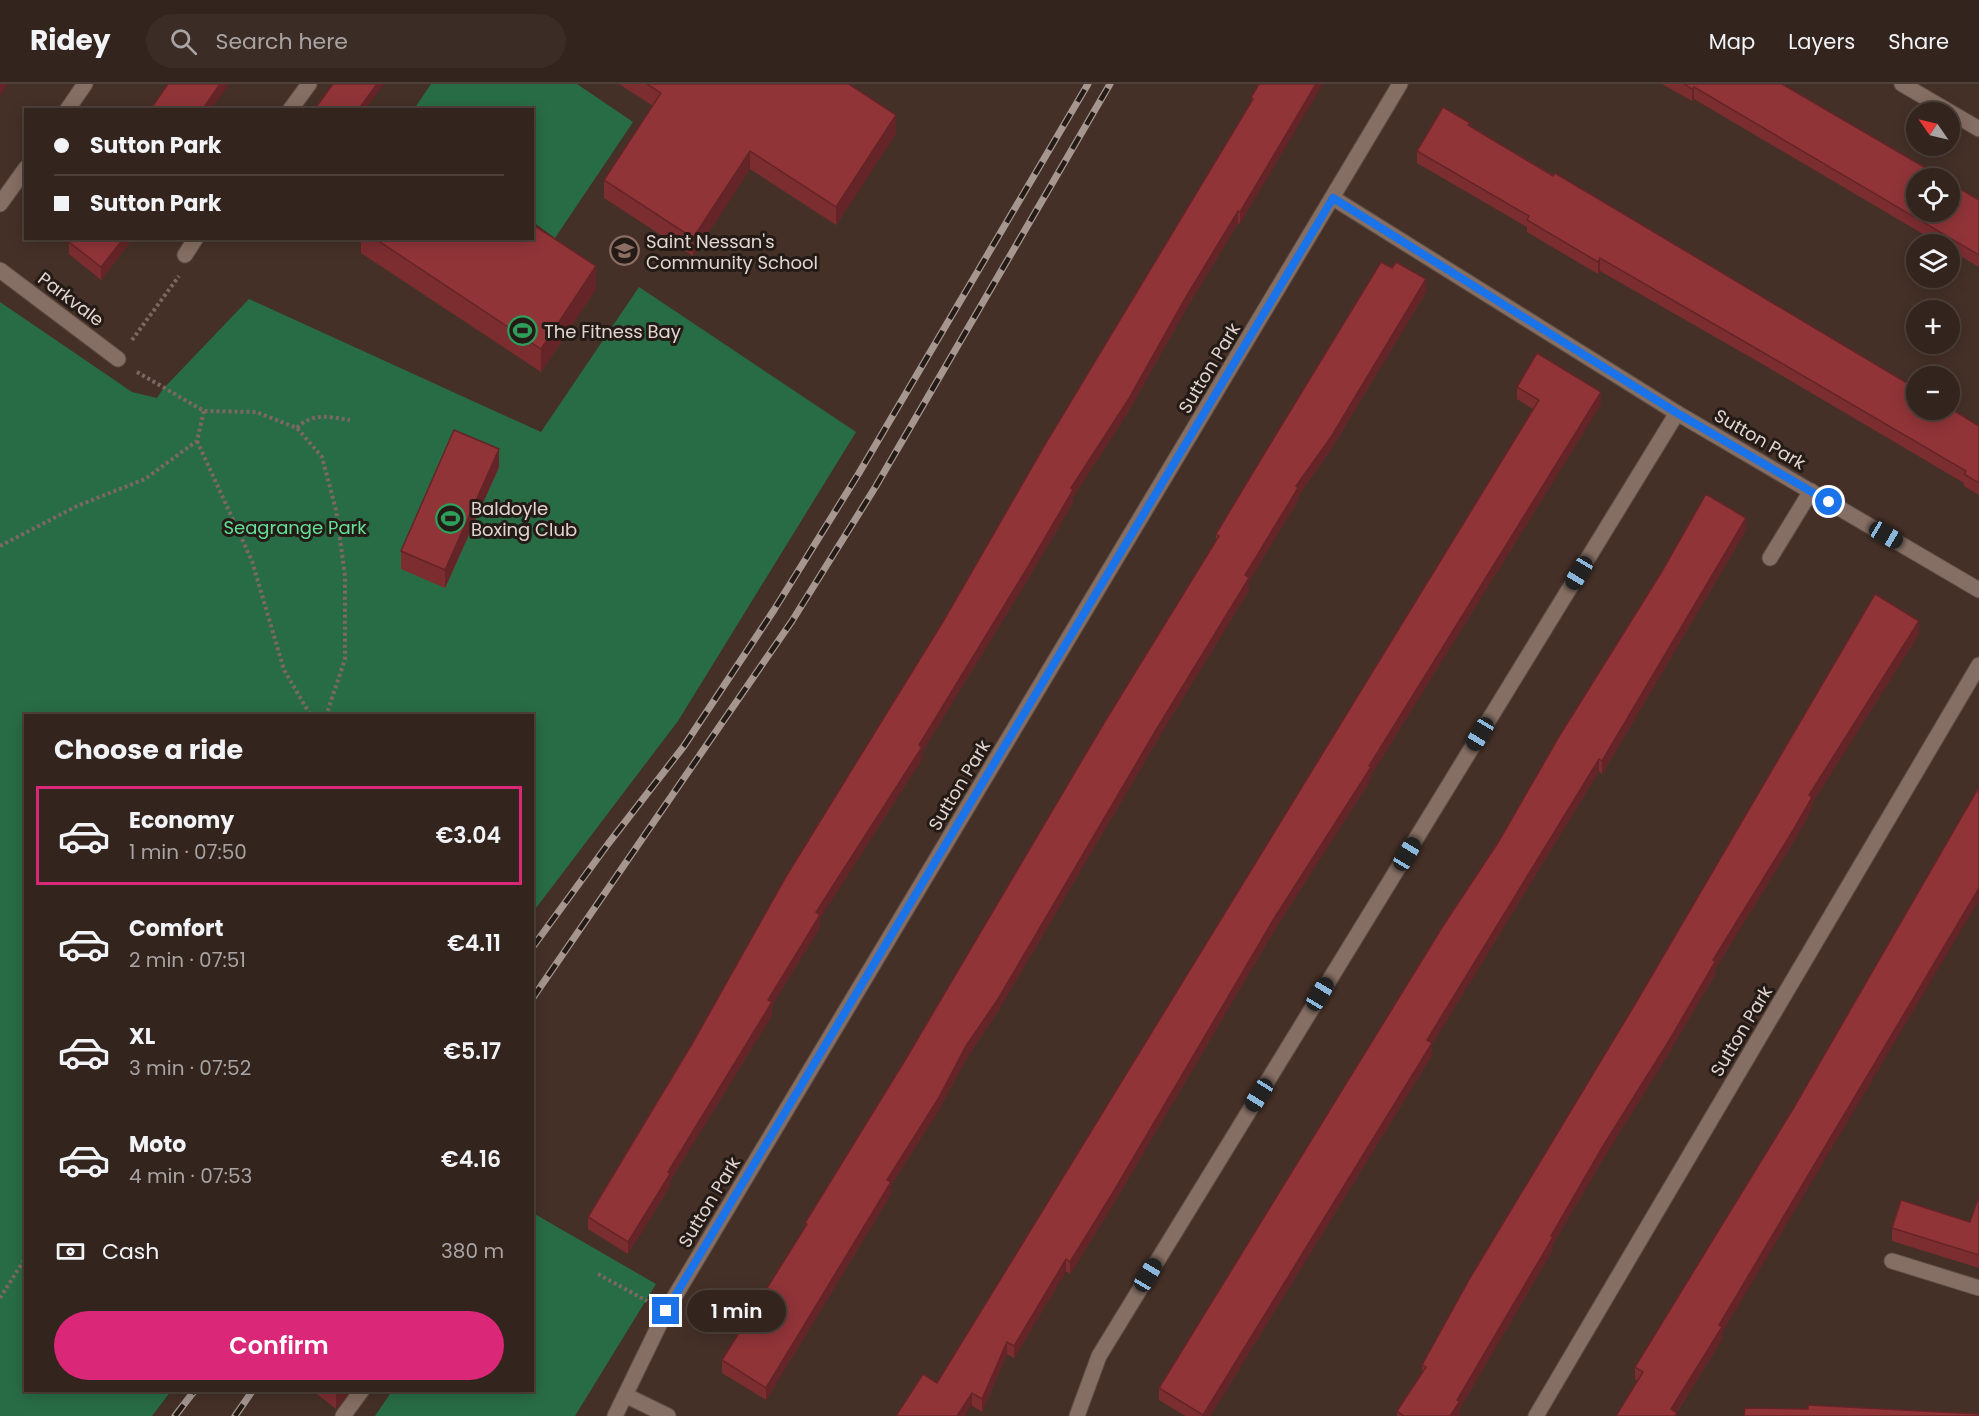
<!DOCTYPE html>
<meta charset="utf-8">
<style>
body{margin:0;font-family:Poppins,sans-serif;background:#3b2c26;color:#f1f3f6;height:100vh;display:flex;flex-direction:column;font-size:22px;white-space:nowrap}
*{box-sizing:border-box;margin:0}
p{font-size:20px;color:#a9a4a4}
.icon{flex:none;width:33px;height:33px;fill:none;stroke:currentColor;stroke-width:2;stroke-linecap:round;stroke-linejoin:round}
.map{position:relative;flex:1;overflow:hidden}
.drawer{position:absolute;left:24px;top:630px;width:510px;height:678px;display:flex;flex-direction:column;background:#33241d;border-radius:0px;box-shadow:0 3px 15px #0003,0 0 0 2px #4e413b}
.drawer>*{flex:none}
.hud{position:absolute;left:24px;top:24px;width:510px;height:132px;border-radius:0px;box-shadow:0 3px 15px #0003,0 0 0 2px #4e413b;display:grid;align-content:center;height:132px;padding:0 30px;background:#33241d}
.needle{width:39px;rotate:304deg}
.buttons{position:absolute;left:1906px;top:18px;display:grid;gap:12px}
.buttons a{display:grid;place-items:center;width:54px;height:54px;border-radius:50%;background:#33241d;box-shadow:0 3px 15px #0003,0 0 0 2px #4e413b;font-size:30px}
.end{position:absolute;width:27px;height:27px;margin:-14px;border:8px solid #1a73e8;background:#fff;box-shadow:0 0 0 3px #fff}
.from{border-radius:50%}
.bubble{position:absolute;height:42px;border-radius:21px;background:#33241d;box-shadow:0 3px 15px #0003,0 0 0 2px #4e413b;font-size:20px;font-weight:600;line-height:42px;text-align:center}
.car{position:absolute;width:18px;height:36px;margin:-18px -9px;border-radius:8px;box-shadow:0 0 4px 2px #0007;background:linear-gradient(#222 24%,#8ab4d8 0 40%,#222 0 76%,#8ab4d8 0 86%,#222 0)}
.hud b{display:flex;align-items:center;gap:21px;height:57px;font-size:22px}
.hud b+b{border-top:2px solid #4e413b}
.hud i{width:15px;height:15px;background:#f1f3f6}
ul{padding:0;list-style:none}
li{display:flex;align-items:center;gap:18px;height:99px;margin:0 12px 9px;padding:0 18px;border:3px solid transparent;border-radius:0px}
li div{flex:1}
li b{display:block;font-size:22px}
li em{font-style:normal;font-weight:600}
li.current{border-color:#db2777}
li>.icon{width:54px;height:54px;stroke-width:1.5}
h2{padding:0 30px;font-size:27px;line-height:72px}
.pay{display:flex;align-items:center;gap:15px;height:66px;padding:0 30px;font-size:22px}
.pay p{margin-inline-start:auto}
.cta{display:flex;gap:12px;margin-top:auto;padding:12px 30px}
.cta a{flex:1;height:69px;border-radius:36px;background:#db2777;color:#fff;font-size:24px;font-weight:600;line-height:69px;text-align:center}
header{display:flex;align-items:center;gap:36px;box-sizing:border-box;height:84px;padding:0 30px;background:#33241d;border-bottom:2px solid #4e413b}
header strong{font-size:28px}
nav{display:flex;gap:33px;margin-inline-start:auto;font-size:21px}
.search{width:420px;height:54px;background:#3b2c26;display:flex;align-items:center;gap:15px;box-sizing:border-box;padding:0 21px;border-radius:33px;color:#a9a4a4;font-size:22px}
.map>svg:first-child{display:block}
.green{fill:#286c45}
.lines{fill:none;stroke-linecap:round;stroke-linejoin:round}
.minor-casing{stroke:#5e4d45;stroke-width:17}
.path{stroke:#7b6961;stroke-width:4;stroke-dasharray:3 3;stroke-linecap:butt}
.minor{stroke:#856e63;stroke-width:15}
.rail-casing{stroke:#a5968f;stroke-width:7}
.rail{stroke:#241b16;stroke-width:4.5;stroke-dasharray:14;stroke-linecap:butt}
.wall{fill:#7c2d30}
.shaded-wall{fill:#652427}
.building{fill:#903438;stroke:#652427;stroke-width:1.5}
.route{stroke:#1a73e8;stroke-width:8}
.labels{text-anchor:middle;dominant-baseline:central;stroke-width:6;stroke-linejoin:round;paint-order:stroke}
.poi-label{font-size:18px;fill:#e2d5cf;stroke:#241b16;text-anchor:start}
.street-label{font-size:18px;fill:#e2d5cf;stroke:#241b16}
.park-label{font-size:18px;fill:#62e198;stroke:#241b16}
</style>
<header>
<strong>Ridey</strong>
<div class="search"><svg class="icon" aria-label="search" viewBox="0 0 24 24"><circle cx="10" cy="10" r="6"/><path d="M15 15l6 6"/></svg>Search here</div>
<nav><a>Map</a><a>Layers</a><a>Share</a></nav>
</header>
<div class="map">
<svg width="1979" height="1332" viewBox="0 0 1979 1332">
<rect width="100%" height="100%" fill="#443027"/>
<g class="green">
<path d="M431,0H577L633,38L555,154L533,138L532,26L414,25Z"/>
<path d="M639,203L856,348L678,637L533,828L532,632H26V1306L171,1307L152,1332H0V218L132,308L157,314L163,305L249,215L541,348Z"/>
<path d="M533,1129L656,1200L575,1332H375L392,1307L532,1306Z"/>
</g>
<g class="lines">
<defs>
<g id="minor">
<path d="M1902,0L1979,45"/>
<path d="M67,26L85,0"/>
<path d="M290,26L309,0"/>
<path d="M1333,114L1677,329L1979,506"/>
<path d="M0,120L26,84"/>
<path d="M185,171L196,154"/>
<path d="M0,186L118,275"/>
<path d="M1770,474L1811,407"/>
<path d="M1892,1177L1979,1204"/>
<path d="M627,1312L668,1332"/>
<path d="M343,1332L362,1306"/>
<path d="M615,1332L666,1227L1400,0"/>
<path d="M1077,1332L1099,1272L1677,329"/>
<path d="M1536,1332L1979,581"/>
</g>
</defs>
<use href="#minor" class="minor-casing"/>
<g class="path">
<path d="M132,256L179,192"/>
<path d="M137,288L204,327L256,328L297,344L322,373L336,426L345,492V575L326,632"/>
<path d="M297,344C313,328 329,333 350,336"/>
<path d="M197,357L252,477L284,586L311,632"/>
<path d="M0,462L77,422L145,395L197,357L204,327"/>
<path d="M598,1190L647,1217"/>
<path d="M0,1214L26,1173"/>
</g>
<use href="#minor" class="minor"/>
<defs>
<g id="rail">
<path d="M532,864L608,760L684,662L774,526L859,389L1088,0"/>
<path d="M532,915L792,537L876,402L1110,0"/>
<path d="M175,1332L195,1306"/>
<path d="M235,1332L253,1306"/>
</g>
</defs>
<use href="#rail" class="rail-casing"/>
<use href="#rail" class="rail"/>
</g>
<g class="wall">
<path d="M619,0H849L896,49L836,141L750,85L693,172L604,114V96L653,22Z"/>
<path d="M1259,0L1240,140L1238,139L1186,225L1128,328L1073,413V418L1029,493L922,668V675L820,834V843L772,921V931L670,1097V1102L628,1170L588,1145V1133L692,960L944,536L1251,19V14Z"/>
<path d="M1662,0H1782L1979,116V183L1950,166V160H1940L1694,15L1692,17Z"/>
<path d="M1470,42L1979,342V411L1964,402V399L1764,281L1600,187L1598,190L1527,148V143L1417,79V67Z"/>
<path d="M133,154L101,196L69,170V158Z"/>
<path d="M361,154H532L596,205L541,288L361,169Z"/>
<path d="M1426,208L1331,365L1298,412V416L1249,497V506L1156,658L998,927L966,975L938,1027L891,1101V1110L766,1316L722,1289V1276L805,1144V1139L907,973L1216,456V450Z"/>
<path d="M1517,303L1601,320L1371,691V695L1275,845L1112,1122L1070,1190L1066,1187L1014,1274L1007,1270L982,1328L937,1299L1533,325L1517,315Z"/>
<path d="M499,383L445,504L401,485V467Z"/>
<path d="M1746,446L1602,690L1599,687L1432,960V971L1210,1332H1185L1159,1316V1304Z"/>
<path d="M1919,550L1812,719V725L1792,760L1715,885V890L1670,967L1603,1075L1553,1160V1165L1460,1324V1329L1458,1332H1397V1327L1422,1288V1281Z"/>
<path d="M1979,1112V1184L1892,1157V1144L1970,1138Z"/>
<path d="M1722,1249V1255L1677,1328V1332L1635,1295V1283Z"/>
<path d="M312,1306H351L336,1325Z"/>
</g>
<g class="shaded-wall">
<path d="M0,0H8L0,12Z"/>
<path d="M220,0H229L211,26H202Z"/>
<path d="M377,0H384L365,26H358Z"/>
<path d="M1316,0H1323L1240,140V128Z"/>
<path d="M1694,3V15L1692,17V5Z"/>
<path d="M896,31V49L836,141V123Z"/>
<path d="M750,67V85L693,172V154Z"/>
<path d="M1238,127V139L1186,225L1128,328L1073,413V418L1029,493L922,668V675L820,834V843L772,921V931L670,1097V1102L628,1170V1158L768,916L816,828L919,661L1071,404Z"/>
<path d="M124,154H133L101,196V183Z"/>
<path d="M1600,174V187L1598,190V178Z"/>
<path d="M596,182V205L541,288V265Z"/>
<path d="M1426,195V208L1331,365L1298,412V416L1249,497V506L1156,658L998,927L966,975L938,1027L891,1101V1110L766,1316V1304L887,1096L1245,491L1296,402Z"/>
<path d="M1601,308V320L1371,691V695L1275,845L1112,1122L1070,1190V1178L1275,833Z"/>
<path d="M499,365V383L445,504V486Z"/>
<path d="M1746,434V446L1602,690V677Z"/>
<path d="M1919,537V550L1812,719V725L1792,760L1715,885V890L1670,967L1603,1075L1553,1160V1165L1460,1324V1329L1458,1332H1450L1457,1316L1551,1152L1809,711Z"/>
<path d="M1599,675V687L1432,960V971L1210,1332H1203L1427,956Z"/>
<path d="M1979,804V816L1722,1249V1255L1674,1332L1671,1325L1719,1241Z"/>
<path d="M1066,1175V1187L1014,1274V1262Z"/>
<path d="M1007,1258V1270L982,1328V1315Z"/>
<path d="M351,1306L336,1325V1307Z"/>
<path d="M972,1309V1321L965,1332H957Z"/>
</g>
<g class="building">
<path d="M168,0H220L202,26H150Z"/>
<path d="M333,0H377L358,26H314Z"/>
<path d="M647,0H849L896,31L836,123L750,67L693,154L604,96L661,9Z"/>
<path d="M1259,0H1316L1240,128L1238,127L1186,213L1128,316L1071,404L1073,406L1029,481L919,661L922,663L816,828L820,831L768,916L772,918L668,1088L670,1090L628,1158L588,1133L692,960L787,791L944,536L1046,359L1253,15L1251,14Z"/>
<path d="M1684,0H1782L1943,94H1917V128H1950V99L1979,116V171L1694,3L1692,5Z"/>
<path d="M1443,23L1470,39L1468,41L1553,92L1555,89L1917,305V326H1950V324L1979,342V399L1964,390L1966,387L1764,269L1600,174L1598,178L1527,136L1529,132L1417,67Z"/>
<path d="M532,140L596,182L541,265L374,154H532Z"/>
<path d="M71,154H124L101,183L69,158Z"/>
<path d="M1381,178L1392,184L1396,178L1426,195L1331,353L1296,402L1298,404L1245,491L1249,494L1156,646L998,915L966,962L938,1015L887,1096L891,1098L766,1304L722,1276L807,1140L805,1139L907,973L1104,639L1219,452L1216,450L1258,380Z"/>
<path d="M1537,269L1601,308L1369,682L1371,683L1275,833L1112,1110L1070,1178L1066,1175L1014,1262L1007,1258L982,1315L972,1309L957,1332H896L923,1290L937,1299L1539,316L1517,303Z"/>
<path d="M454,346L499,365L445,486L401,467Z"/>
<path d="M1706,410L1746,434L1602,677L1599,675L1427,956L1432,959L1203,1331L1159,1304L1443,842L1499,757L1560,651L1661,489Z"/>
<path d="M1875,510L1919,537L1809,711L1812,713L1792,748L1713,876L1715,878L1670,955L1603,1062L1551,1152L1553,1153L1457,1316L1460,1317L1450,1332H1404L1397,1327L1426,1283L1422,1281L1470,1194L1634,922Z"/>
<path d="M1979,703V804L1719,1241L1722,1243L1671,1325L1677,1329L1675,1332H1616L1643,1288L1635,1283L1793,1025Z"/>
<path d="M1979,1112V1171L1892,1144L1901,1116L1970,1138Z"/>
<path d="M1808,1321L1979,1330V1332H1744L1745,1324L1808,1325Z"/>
</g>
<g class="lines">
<path class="route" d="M666,1227L1333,114L1677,329L1829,418"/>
</g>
<defs>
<symbol id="school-ring" viewBox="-11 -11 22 22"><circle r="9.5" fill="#241b16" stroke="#8d6e63" stroke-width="1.5"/><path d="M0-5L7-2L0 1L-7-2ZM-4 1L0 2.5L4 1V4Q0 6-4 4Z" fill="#8d6e63"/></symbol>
<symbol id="stadium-ring" viewBox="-11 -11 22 22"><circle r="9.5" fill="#241b16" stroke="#2e9e5b" stroke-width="1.5"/><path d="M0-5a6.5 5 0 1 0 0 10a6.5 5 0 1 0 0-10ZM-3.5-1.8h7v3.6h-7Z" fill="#2e9e5b"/></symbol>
</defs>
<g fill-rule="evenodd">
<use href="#school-ring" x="608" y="150" width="33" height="33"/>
<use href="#stadium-ring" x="506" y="230" width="33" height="33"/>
<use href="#stadium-ring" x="434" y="418" width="33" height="33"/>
</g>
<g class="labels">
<g class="poi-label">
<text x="646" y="157">Saint Nessan's<tspan x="646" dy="21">Community School</tspan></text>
<text x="544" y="247">The Fitness Bay</text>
<text x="471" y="424">Baldoyle<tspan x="471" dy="21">Boxing Club</tspan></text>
</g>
<g class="street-label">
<text transform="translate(71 215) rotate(37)">Parkvale</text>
<text transform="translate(1209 284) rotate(-59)">Sutton Park</text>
<text transform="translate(1760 355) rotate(30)">Sutton Park</text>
<text transform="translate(959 701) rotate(-59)">Sutton Park</text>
<text transform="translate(1741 947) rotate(-59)">Sutton Park</text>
<text transform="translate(709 1118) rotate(-59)">Sutton Park</text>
</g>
<g class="park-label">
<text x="295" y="443">Seagrange Park</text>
</g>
</g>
</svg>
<div class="buttons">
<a><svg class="needle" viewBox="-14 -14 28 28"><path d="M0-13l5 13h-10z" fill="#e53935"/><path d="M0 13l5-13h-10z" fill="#a9a4a4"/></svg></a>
<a><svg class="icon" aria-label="locate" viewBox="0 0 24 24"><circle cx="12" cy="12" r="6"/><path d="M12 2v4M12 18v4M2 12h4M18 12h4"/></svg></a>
<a><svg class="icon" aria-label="layers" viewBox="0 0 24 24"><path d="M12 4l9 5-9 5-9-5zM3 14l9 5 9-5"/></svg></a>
<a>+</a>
<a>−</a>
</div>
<i class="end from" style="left:1829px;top:418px"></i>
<i class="end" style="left:666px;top:1227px"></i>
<div class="bubble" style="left:687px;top:1206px;width:99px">1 min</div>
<i class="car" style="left:1886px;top:451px;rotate:120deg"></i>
<i class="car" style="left:1579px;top:489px;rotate:211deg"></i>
<i class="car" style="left:1480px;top:650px;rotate:211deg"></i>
<i class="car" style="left:1407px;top:770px;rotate:31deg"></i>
<i class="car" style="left:1320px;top:910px;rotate:31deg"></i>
<i class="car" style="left:1259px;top:1011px;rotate:212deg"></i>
<i class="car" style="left:1148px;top:1191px;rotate:31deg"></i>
<div class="hud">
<b><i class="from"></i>Sutton Park</b>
<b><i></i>Sutton Park</b>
</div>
<section class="drawer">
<h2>Choose a ride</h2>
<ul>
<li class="current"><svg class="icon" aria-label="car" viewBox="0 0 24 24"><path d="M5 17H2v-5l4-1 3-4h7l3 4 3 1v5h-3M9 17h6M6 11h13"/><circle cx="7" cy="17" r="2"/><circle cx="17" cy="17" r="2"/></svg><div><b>Economy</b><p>1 min · 07:50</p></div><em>€3.04</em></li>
<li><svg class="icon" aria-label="car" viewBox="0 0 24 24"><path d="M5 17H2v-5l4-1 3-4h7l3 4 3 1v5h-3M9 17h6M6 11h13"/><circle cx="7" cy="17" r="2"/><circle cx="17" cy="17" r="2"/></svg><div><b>Comfort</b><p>2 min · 07:51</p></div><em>€4.11</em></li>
<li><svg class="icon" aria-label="car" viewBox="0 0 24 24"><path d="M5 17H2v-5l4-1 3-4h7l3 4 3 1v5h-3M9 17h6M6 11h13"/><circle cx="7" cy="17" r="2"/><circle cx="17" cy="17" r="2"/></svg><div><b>XL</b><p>3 min · 07:52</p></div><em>€5.17</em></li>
<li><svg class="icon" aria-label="car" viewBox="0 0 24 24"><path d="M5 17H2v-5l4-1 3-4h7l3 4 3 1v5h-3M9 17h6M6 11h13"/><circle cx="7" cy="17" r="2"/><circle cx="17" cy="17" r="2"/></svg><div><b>Moto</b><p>4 min · 07:53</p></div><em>€4.16</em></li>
</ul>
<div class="pay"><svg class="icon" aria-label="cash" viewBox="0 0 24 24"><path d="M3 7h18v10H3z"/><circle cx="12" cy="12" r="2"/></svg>Cash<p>380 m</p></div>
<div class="cta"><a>Confirm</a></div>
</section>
</div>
